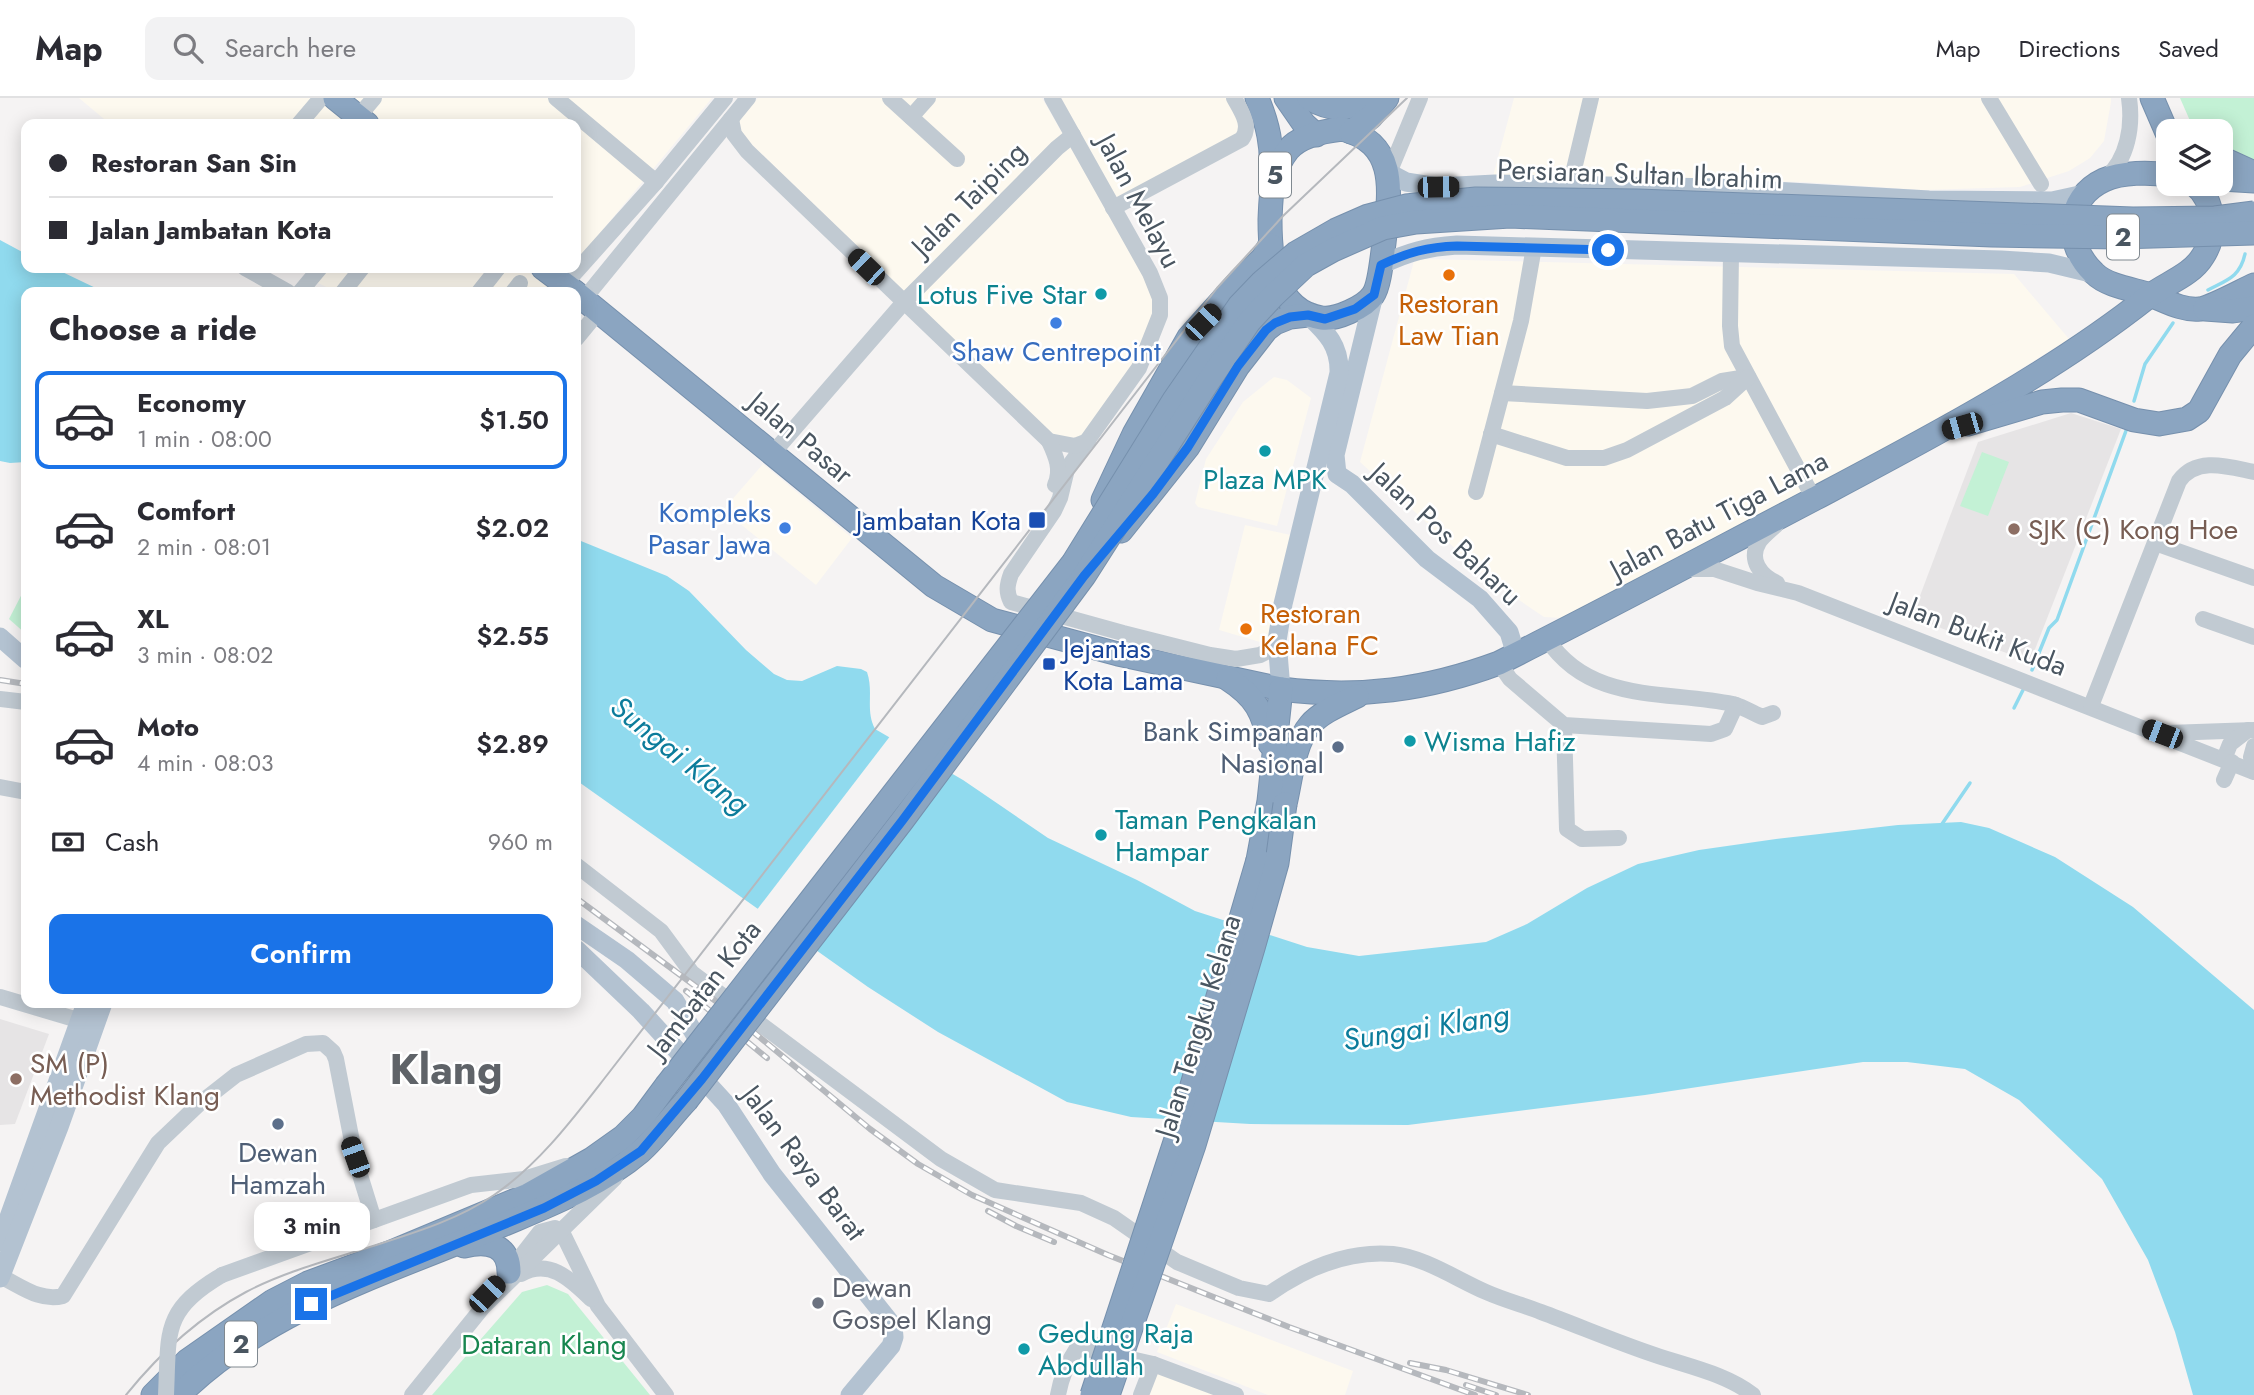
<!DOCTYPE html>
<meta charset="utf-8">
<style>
body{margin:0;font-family:Jost,sans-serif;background:#f2f2f3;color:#2b2b33;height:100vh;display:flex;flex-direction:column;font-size:26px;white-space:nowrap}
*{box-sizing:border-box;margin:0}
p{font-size:23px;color:#7c7c81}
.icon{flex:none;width:38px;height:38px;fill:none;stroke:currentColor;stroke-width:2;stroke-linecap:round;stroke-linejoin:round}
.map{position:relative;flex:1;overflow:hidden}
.panel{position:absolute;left:21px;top:189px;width:560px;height:721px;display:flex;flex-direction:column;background:#fff;border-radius:14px;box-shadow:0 4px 18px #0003}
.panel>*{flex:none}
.top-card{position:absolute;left:21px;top:21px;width:560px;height:154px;border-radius:14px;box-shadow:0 4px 18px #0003;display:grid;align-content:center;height:154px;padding:0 28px;background:#fff}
.fabs{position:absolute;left:2156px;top:21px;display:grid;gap:14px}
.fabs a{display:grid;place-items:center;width:77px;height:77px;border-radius:14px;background:#fff;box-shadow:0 4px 18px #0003;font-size:35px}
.end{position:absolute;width:32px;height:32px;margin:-16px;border:9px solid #1a73e8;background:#fff;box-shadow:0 0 0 4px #fff}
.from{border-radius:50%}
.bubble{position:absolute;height:49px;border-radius:14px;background:#fff;box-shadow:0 4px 18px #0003;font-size:23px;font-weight:600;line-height:49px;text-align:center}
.car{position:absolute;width:21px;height:42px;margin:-21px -10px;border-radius:9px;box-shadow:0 0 5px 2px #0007;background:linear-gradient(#222 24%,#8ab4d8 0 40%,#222 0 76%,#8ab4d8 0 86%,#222 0)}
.top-card b{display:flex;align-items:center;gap:24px;height:66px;font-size:26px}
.top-card b+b{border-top:2px solid #e1e1e2}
.top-card i{width:18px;height:18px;background:#2b2b33}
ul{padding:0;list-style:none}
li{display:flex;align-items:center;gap:21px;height:98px;margin:0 14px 10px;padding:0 14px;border:4px solid transparent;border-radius:14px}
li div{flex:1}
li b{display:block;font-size:26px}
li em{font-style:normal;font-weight:600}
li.selected{border-color:#1a73e8}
li>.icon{width:63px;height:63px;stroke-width:1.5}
h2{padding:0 28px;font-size:32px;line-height:84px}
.pay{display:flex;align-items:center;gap:18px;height:77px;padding:0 28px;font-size:26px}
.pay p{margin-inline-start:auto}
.primary-button{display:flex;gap:14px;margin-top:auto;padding:14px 28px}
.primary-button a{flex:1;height:80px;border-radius:14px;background:#1a73e8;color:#fff;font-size:28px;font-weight:600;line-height:80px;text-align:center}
header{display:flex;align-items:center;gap:42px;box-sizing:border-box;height:98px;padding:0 35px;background:#fff;border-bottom:2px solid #e1e1e2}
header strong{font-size:33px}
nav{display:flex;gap:38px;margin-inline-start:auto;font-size:24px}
.search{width:490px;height:63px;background:#f2f2f3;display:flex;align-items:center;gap:18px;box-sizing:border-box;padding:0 24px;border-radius:14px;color:#7c7c81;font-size:26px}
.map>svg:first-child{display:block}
.commercial{fill:#fdf9ef}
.education{fill:#e6e4e5}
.green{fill:#c3f1d5}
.water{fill:#90daee}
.pier{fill:#f5f3f3}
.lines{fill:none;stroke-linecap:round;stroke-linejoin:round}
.stream{stroke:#90daee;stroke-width:3.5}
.highway-casing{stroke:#7690ad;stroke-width:25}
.minor{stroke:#c1cad2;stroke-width:16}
.major{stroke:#b3c2d1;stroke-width:19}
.highway{stroke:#8ba5c1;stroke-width:23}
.tram{stroke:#b5b8bd;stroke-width:2}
.rail-casing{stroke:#b5b8bd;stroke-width:6}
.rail{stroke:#fff;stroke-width:3.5;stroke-dasharray:10;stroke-linecap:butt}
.highway-bridge-casing{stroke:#7690ad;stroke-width:25;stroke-linecap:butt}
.minor-bridge{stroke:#c1cad2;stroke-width:16}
.major-bridge{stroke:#b3c2d1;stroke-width:19}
.highway-bridge{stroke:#8ba5c1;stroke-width:23}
.route{stroke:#1a73e8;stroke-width:9}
.food-dot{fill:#e8710a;stroke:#fff;stroke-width:2.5}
.culture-dot{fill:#0f9aa8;stroke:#fff;stroke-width:2.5}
.shop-dot{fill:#3f7fe0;stroke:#fff;stroke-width:2.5}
.transit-dot{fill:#1a4fb4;stroke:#fff;stroke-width:2.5}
.education-dot{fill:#8d6e63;stroke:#fff;stroke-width:2.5}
.service-dot{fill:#5c6f8a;stroke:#fff;stroke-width:2.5}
.worship-dot{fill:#6b7280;stroke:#fff;stroke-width:2.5}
.labels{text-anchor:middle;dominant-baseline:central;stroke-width:5;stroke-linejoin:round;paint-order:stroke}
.shield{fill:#fff;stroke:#808990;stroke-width:2}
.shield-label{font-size:26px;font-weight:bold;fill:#4a5661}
.street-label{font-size:28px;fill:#4a5661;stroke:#fff}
.culture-label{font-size:28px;fill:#0d838f;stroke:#fff;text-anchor:start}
.food-label{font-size:28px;fill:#c56008;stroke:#fff}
.shop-label{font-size:28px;fill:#366cbe;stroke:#fff}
.transit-label{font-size:28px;fill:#164399;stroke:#fff;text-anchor:end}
.education-label{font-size:28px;fill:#785e54;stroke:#fff;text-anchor:start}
.service-label{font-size:28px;fill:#4e5e75;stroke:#fff;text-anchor:end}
.worship-label{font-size:28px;fill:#5b616d;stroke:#fff;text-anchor:start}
.park-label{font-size:28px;fill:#17864f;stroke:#fff}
.water-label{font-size:30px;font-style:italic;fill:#0c7c9b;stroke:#fff}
.town-label{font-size:42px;font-weight:bold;fill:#5f6368;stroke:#fff}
</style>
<header>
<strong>Map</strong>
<div class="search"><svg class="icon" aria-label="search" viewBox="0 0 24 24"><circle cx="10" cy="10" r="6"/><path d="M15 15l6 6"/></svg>Search here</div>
<nav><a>Map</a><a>Directions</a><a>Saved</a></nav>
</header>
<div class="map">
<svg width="2254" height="1297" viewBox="0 0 2254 1297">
<rect width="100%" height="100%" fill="#f5f3f3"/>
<g class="commercial">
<path d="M79,0H316L348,26H110Z"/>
<path d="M353,0H712L576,164V26H385Z"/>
<path d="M758,0H1042L1147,183L1153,201V215L1133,267L1085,337L1075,340L1054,338L740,35L739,23Z"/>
<path d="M1061,0H1226L1240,23L1238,38L1118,102Z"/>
<path d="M1514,0H2111V4L2104,43L2090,60L2069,73L2020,89L1923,92L1803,84L1493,78Z"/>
<path d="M1423,161L2014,176L2069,241L1942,320L1562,520L1544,519L1491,483L1360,364L1414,163Z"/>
<path d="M297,170H524L554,194H337L318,185Z"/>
<path d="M1274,279L1287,282L1311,300L1277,428L1198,409L1195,405L1206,361L1243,304Z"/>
<path d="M763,366L852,440L816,487L723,412Z"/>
<path d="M1245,427L1295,438L1267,546L1219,532Z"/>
<path d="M1176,1206L1353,1273L1345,1297H1268L1157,1254Z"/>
<path d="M1144,1269L1223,1297H1135Z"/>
</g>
<g class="education">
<path d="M2071,315L2121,331L2030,564L1912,519L1978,344Z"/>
<path d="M0,921L49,936L15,1026L0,1027Z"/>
</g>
<g class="green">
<path d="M2180,0H2254V64L2221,48V33H2201L2191,25Z"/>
<path d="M1982,354L2009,364L1988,418L1960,408Z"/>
<path d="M26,488V536L9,521Z"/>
<path d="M547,1187L568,1196L650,1297H432L522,1194Z"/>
</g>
<g class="water">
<path d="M0,142L26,156V170H54L104,194H26V364L10,365L0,363Z"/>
<path d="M576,441L667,478L689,493L746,552L774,576L787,582L802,583L837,568L861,571L867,574C874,594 865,612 875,631L963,682L1048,740L1137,782L1195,813L1307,849L1359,858L1486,844L1527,826L1587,790L1638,766L1699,752L1776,741L1898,727L1961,724L1989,730L2055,759L2133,809L2254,912V1297H2193L2175,1234L2148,1162L2102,1081L2019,1002L1965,971L1907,964H1863L1645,997L1408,1027L1250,1026L1131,1019L1067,1004L938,934L868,889L576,682Z"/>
</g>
<path class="pier" d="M891,637L952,672L813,854L756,813Z"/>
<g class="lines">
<g class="stream">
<path d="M2208,192C2227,182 2240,179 2245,156"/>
<path d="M2134,303L2145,266L2173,225"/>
<path d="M2032,572L2049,530L2057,522L2127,330"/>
<path d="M2014,610L2023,592"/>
<path d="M1942,726L1970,685"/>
</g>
<defs>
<g id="highway">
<path d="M335,0L367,26"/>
<path d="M1257,0C1268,26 1273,49 1271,77"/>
<path d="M1286,0L1304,26L1316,37"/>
<path d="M1309,0C1331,13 1347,13 1369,0"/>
<path d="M2152,0L2168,37"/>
<path d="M1342,31C1401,46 1389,98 1384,145C1382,158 1380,187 1373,197C1365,209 1336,222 1322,220C1274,213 1270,160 1270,122C1271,97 1271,73 1288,52C1299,38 1325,33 1342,31Z"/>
<path d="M1351,34L1371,19L1387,0"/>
<path d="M2221,60L2254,75"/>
<path d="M2168,77C2150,74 2122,74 2104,82C2065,100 2064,147 2094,175C2107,188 2131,191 2148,196C2164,202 2182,213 2200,211C2212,209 2241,193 2254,187"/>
<path d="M2221,81L2254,83"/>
<path d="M543,170L575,194"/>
<path d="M576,195L934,488L992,522L1118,556L1281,591C1359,601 1426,592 1499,565C1605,512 1709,456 1814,401C1927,341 2048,278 2148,199C2166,185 2191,178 2203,158C2217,137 2215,102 2194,86"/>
<path d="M2205,211L2233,213L2254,210"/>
<path d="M1968,326L2042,304L2062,302H2079L2134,322L2159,326L2187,321L2199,313L2230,257L2254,228"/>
<path d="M1103,402L1134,336L1189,239L1240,182L1263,160L1270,147"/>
<path d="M1121,433L1188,349L1238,268L1266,232L1275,225L1290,219L1308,217"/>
<path d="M1228,581C1256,599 1263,614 1270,646"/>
<path d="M1285,706C1291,682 1293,647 1310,627C1321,614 1341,606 1357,598"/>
<path d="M1258,762L1269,703L1281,591"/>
<path d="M464,1148C488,1142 509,1147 509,1174"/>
<path d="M153,1297L187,1263L273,1203L308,1185L389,1155L528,1097L592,1061L623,1039L643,1019L666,988"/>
<path d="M179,1297C266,1211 389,1174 500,1128C547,1108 600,1088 640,1054C657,1039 671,1019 686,1003"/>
</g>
</defs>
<use href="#highway" class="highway-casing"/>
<g class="minor">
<path d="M556,0L656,84"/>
<path d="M890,0L957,61"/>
<path d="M1052,0L1150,175L1160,200V217L1139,270L1067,371L1060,400L1054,413L1011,476C1007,487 1006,494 1011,504L1123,535L1210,557L1236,561L1260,557L1270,552L1277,543"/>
<path d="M1989,0L2041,86"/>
<path d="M358,19L374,0"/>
<path d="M911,19L928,0"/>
<path d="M731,21L734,36L747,53L1049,343L1075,348L1088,343"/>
<path d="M299,26L321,0"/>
<path d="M1389,75L1420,0"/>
<path d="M2106,80C2128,60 2133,28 2129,0"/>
<path d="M1570,88L1591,0"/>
<path d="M1113,110L1242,41C1252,27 1241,13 1234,0"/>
<path d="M1731,156L1730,228L1732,248L1814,401"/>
<path d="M245,170L288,194"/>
<path d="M565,186L656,84L725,0"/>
<path d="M300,194L320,170"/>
<path d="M343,194L362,170"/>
<path d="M479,194L498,170"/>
<path d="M513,194L520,185"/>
<path d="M584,201L748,0"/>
<path d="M576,241L599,213"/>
<path d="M1502,295L1647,303L1692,298L1722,283L1747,279"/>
<path d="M1491,336L1567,360H1604L1627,352L1725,300L1748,279"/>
<path d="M1049,343C1056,358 1062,372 1055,387"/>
<path d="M773,355L904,204L1057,50L1073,37"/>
<path d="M1476,394L1521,223L1534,149"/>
<path d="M1776,427C1771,432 1763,438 1759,444C1748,462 1761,478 1777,485"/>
<path d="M2155,445L2254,480"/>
<path d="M1687,471H1714L1757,485L1798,495L2254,674"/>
<path d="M2203,521L2254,539"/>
<path d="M1547,541C1590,606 1665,592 1733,606C1743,609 1753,615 1762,619L1773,615"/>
<path d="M1499,565L1510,581L1564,627L1711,636L1725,631L1736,607"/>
<path d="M0,601L26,604"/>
<path d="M2091,608L2179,383C2197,358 2229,369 2254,374"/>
<path d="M1564,627L1567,731L1582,741L1619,740"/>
<path d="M2168,635L2254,632"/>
<path d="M2224,661L2230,646L2248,632"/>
<path d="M2253,673L2251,659L2254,648"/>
<path d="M2224,682L2232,664"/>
<path d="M0,689L26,694"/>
<path d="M576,767L661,833L692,875L941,1061L995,1092L1081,1105L1114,1120L1177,1164L1239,1190L1269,1196C1306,1170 1347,1152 1393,1156C1424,1159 1458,1182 1486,1194C1504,1202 1523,1207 1541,1214C1579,1228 1616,1244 1655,1257C1687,1268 1727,1276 1753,1297"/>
<path d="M0,899L88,925"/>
<path d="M352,1051L374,1122"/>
<path d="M512,1170L540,1134L555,1130L562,1134L598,1208L666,1297"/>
<path d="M521,1176C550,1160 571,1182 591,1201"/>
<path d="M222,1177L471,1087L524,1081L566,1068"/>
<path d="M0,1178C21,1188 40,1204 63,1198L158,1045L199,1006L236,977L306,946L323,945L333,954L336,961L355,1059"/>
<path d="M412,1297L483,1209L615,1080"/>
<path d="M1058,1297C1061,1280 1066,1267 1076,1252L1087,1251L1153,1266L1236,1297"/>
<path d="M1141,1297L1153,1266"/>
</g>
<g class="major">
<path d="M1389,75L1406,84L1438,89L1495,86L1720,90L1929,102L2052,103L2084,96"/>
<path d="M1381,167C1408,154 1427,149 1457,147L2001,162L2049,165L2095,176"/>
<path d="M1374,197L1335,357L1337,376L1352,386L1427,461L1480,501L1509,534L1516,557"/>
<path d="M1281,591L1277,543L1283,506L1339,275C1340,248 1327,235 1308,217"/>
<path d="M576,827L627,862L675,903L707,957"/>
<path d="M576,851L641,913L726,1006L772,1076L893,1228L894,1239L891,1248L850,1297"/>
<path d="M0,1144L86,905"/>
<path d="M0,1180L59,1029L103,905"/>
</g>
<use href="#highway" class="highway"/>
<path class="tram" d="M126,1297C159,1256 199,1219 246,1194C284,1174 326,1163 367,1150C410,1136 456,1123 494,1097C538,1067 572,1022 604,981L1217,190L1283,118L1407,0"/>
<defs>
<g id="rail">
<path d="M0,582L26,586"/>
<path d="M576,800L721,907L870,1031L918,1066L972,1097L1108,1157L1289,1229L1475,1297"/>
<path d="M686,893L767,960"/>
<path d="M988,1113L1016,1128L1054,1144"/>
<path d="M1410,1265L1446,1272L1528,1297"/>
<path d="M1466,1287L1496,1297"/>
</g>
</defs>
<use href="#rail" class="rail-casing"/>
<use href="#rail" class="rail"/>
<defs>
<g id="highway-bridge">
<path d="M666,988L1073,465L1174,302L1239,208L1262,184L1296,155L1336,132L1368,118L1406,108L1476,101L1638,103L2133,121L2215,120L2254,115"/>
<path d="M686,1003L902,723L1084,478L1206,287L1249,224L1273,198L1306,167L1333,152L1383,130L1416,124L1510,118L1992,137L2120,139L2254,135"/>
<path d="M1092,1297L1178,1035L1258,762"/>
<path d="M1108,1297L1194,1047L1253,850L1277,765L1285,706"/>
</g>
</defs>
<use href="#highway-bridge" class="highway-bridge-casing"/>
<path class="minor-bridge" d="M166,1297C169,1233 162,1213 222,1177"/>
<path class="major-bridge" d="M0,539L26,562"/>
<use href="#highway-bridge" class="highway-bridge"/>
</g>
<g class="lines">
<path class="route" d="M311,1206L544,1110L596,1083L641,1053L702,981L902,723L1084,478L1153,396L1188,349L1238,268L1266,232L1275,225L1290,219L1308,217L1325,221L1355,211L1374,197L1381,167C1409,154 1427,149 1457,148L1608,152"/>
</g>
<g class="food-dot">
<circle cx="1449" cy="177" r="7"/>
<circle cx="1246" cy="531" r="7"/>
</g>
<g class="culture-dot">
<circle cx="1101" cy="196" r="7"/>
<circle cx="1265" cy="353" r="7"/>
<circle cx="1410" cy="643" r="7"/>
<circle cx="1101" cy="737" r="7"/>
<circle cx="1024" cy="1251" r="7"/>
</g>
<g class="shop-dot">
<circle cx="1056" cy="225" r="7"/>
<circle cx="785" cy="430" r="7"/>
</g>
<g class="transit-dot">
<rect x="1028" y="413" width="18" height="18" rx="3.5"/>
<rect x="1042" y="559" width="14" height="14" rx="3.5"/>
</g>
<g class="education-dot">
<circle cx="2014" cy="431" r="7"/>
<circle cx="16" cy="981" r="7"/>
</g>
<g class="service-dot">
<circle cx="1338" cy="649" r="7"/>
<circle cx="278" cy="1026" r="7"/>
</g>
<circle class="worship-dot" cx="818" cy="1205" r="7"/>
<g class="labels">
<g class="shield">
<rect x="1259" y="54.5" width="32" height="45" rx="5"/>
<rect x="2107" y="116.5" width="32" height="45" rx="5"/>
<rect x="225" y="1223.5" width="32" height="45" rx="5"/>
</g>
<g class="shield-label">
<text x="1275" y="77">5</text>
<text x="2123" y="139">2</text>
<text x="241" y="1246">2</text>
</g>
<g class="street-label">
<text transform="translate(1640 76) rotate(2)">Persiaran Sultan Ibrahim</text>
<text transform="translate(969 101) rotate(-45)">Jalan Taiping</text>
<text transform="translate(1139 103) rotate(62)">Jalan Melayu</text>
<text transform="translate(801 340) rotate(40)">Jalan Pasar</text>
<text transform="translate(1719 417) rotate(-28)">Jalan Batu Tiga Lama</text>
<text transform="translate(1446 436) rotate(43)">Jalan Pos Baharu</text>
<text transform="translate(1978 536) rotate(21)">Jalan Bukit Kuda</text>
<text transform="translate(704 891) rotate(-52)">Jambatan Kota</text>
<text transform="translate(1198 928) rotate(-73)">Jalan Tengku Kelana</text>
<text transform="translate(804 1065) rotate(53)">Jalan Raya Barat</text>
</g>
<g class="culture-label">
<text x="1087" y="196" text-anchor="end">Lotus Five Star</text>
<text x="1265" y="381" text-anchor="middle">Plaza MPK</text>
<text x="1424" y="643">Wisma Hafiz</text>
<text x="1115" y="721">Taman Pengkalan<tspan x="1115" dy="32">Hampar</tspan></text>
<text x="1038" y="1235">Gedung Raja<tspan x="1038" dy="32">Abdullah</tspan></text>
</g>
<g class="food-label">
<text x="1449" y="205">Restoran<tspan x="1449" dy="32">Law Tian</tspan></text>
<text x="1260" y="515" text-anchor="start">Restoran<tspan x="1260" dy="32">Kelana FC</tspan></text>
</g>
<g class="shop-label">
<text x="1056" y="253">Shaw Centrepoint</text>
<text x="771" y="414" text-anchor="end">Kompleks<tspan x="771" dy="32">Pasar Jawa</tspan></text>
</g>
<g class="transit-label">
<text x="1021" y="422">Jambatan Kota</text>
<text x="1063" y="550" text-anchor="start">Jejantas<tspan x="1063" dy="32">Kota Lama</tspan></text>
</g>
<g class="education-label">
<text x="2028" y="431">SJK (C) Kong Hoe</text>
<text x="30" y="965">SM (P)<tspan x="30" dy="32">Methodist Klang</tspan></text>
</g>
<g class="service-label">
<text x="1324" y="633">Bank Simpanan<tspan x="1324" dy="32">Nasional</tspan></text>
<text x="278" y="1054" text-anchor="middle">Dewan<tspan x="278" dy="32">Hamzah</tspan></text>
</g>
<g class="worship-label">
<text x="832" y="1189">Dewan<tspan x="832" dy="32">Gospel Klang</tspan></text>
</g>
<g class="park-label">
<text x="544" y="1246">Dataran Klang</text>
</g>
<g class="water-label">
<text transform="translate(680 657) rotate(39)">Sungai Klang</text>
<text transform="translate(1426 929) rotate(-9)">Sungai Klang</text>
</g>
<g class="town-label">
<text x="446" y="971">Klang</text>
</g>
</g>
</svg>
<div class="fabs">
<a><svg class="icon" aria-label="layers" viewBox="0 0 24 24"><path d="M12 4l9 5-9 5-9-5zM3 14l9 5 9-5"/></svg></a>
</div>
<i class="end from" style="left:1608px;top:152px"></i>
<i class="end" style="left:311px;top:1206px"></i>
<div class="bubble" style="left:254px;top:1104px;width:116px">3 min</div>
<i class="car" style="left:1438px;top:89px;rotate:89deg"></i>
<i class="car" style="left:866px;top:169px;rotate:314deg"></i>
<i class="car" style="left:1203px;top:224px;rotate:44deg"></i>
<i class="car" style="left:1962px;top:328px;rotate:254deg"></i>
<i class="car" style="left:2162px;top:636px;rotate:291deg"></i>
<i class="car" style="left:355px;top:1059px;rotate:340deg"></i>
<i class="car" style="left:487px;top:1196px;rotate:44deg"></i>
<div class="top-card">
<b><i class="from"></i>Restoran San Sin</b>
<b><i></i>Jalan Jambatan Kota</b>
</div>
<section class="panel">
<h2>Choose a ride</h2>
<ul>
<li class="selected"><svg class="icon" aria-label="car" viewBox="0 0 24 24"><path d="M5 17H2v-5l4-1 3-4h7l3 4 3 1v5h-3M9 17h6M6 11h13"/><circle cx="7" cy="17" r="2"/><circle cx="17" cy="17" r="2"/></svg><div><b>Economy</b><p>1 min · 08:00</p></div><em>$1.50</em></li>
<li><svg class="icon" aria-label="car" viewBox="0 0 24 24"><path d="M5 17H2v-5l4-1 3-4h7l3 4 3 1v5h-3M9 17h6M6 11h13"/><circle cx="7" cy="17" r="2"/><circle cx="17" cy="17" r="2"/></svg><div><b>Comfort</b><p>2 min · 08:01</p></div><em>$2.02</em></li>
<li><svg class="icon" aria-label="car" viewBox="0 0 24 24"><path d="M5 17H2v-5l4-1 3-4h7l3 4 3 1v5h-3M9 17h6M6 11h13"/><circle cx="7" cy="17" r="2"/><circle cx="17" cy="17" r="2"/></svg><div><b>XL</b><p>3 min · 08:02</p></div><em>$2.55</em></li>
<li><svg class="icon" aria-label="car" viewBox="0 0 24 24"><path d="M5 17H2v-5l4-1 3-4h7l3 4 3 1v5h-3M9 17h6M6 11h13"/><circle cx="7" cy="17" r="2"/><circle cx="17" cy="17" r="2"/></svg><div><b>Moto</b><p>4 min · 08:03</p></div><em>$2.89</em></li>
</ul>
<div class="pay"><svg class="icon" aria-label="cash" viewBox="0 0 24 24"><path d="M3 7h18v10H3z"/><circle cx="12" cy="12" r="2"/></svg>Cash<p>960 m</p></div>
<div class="primary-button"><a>Confirm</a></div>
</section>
</div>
